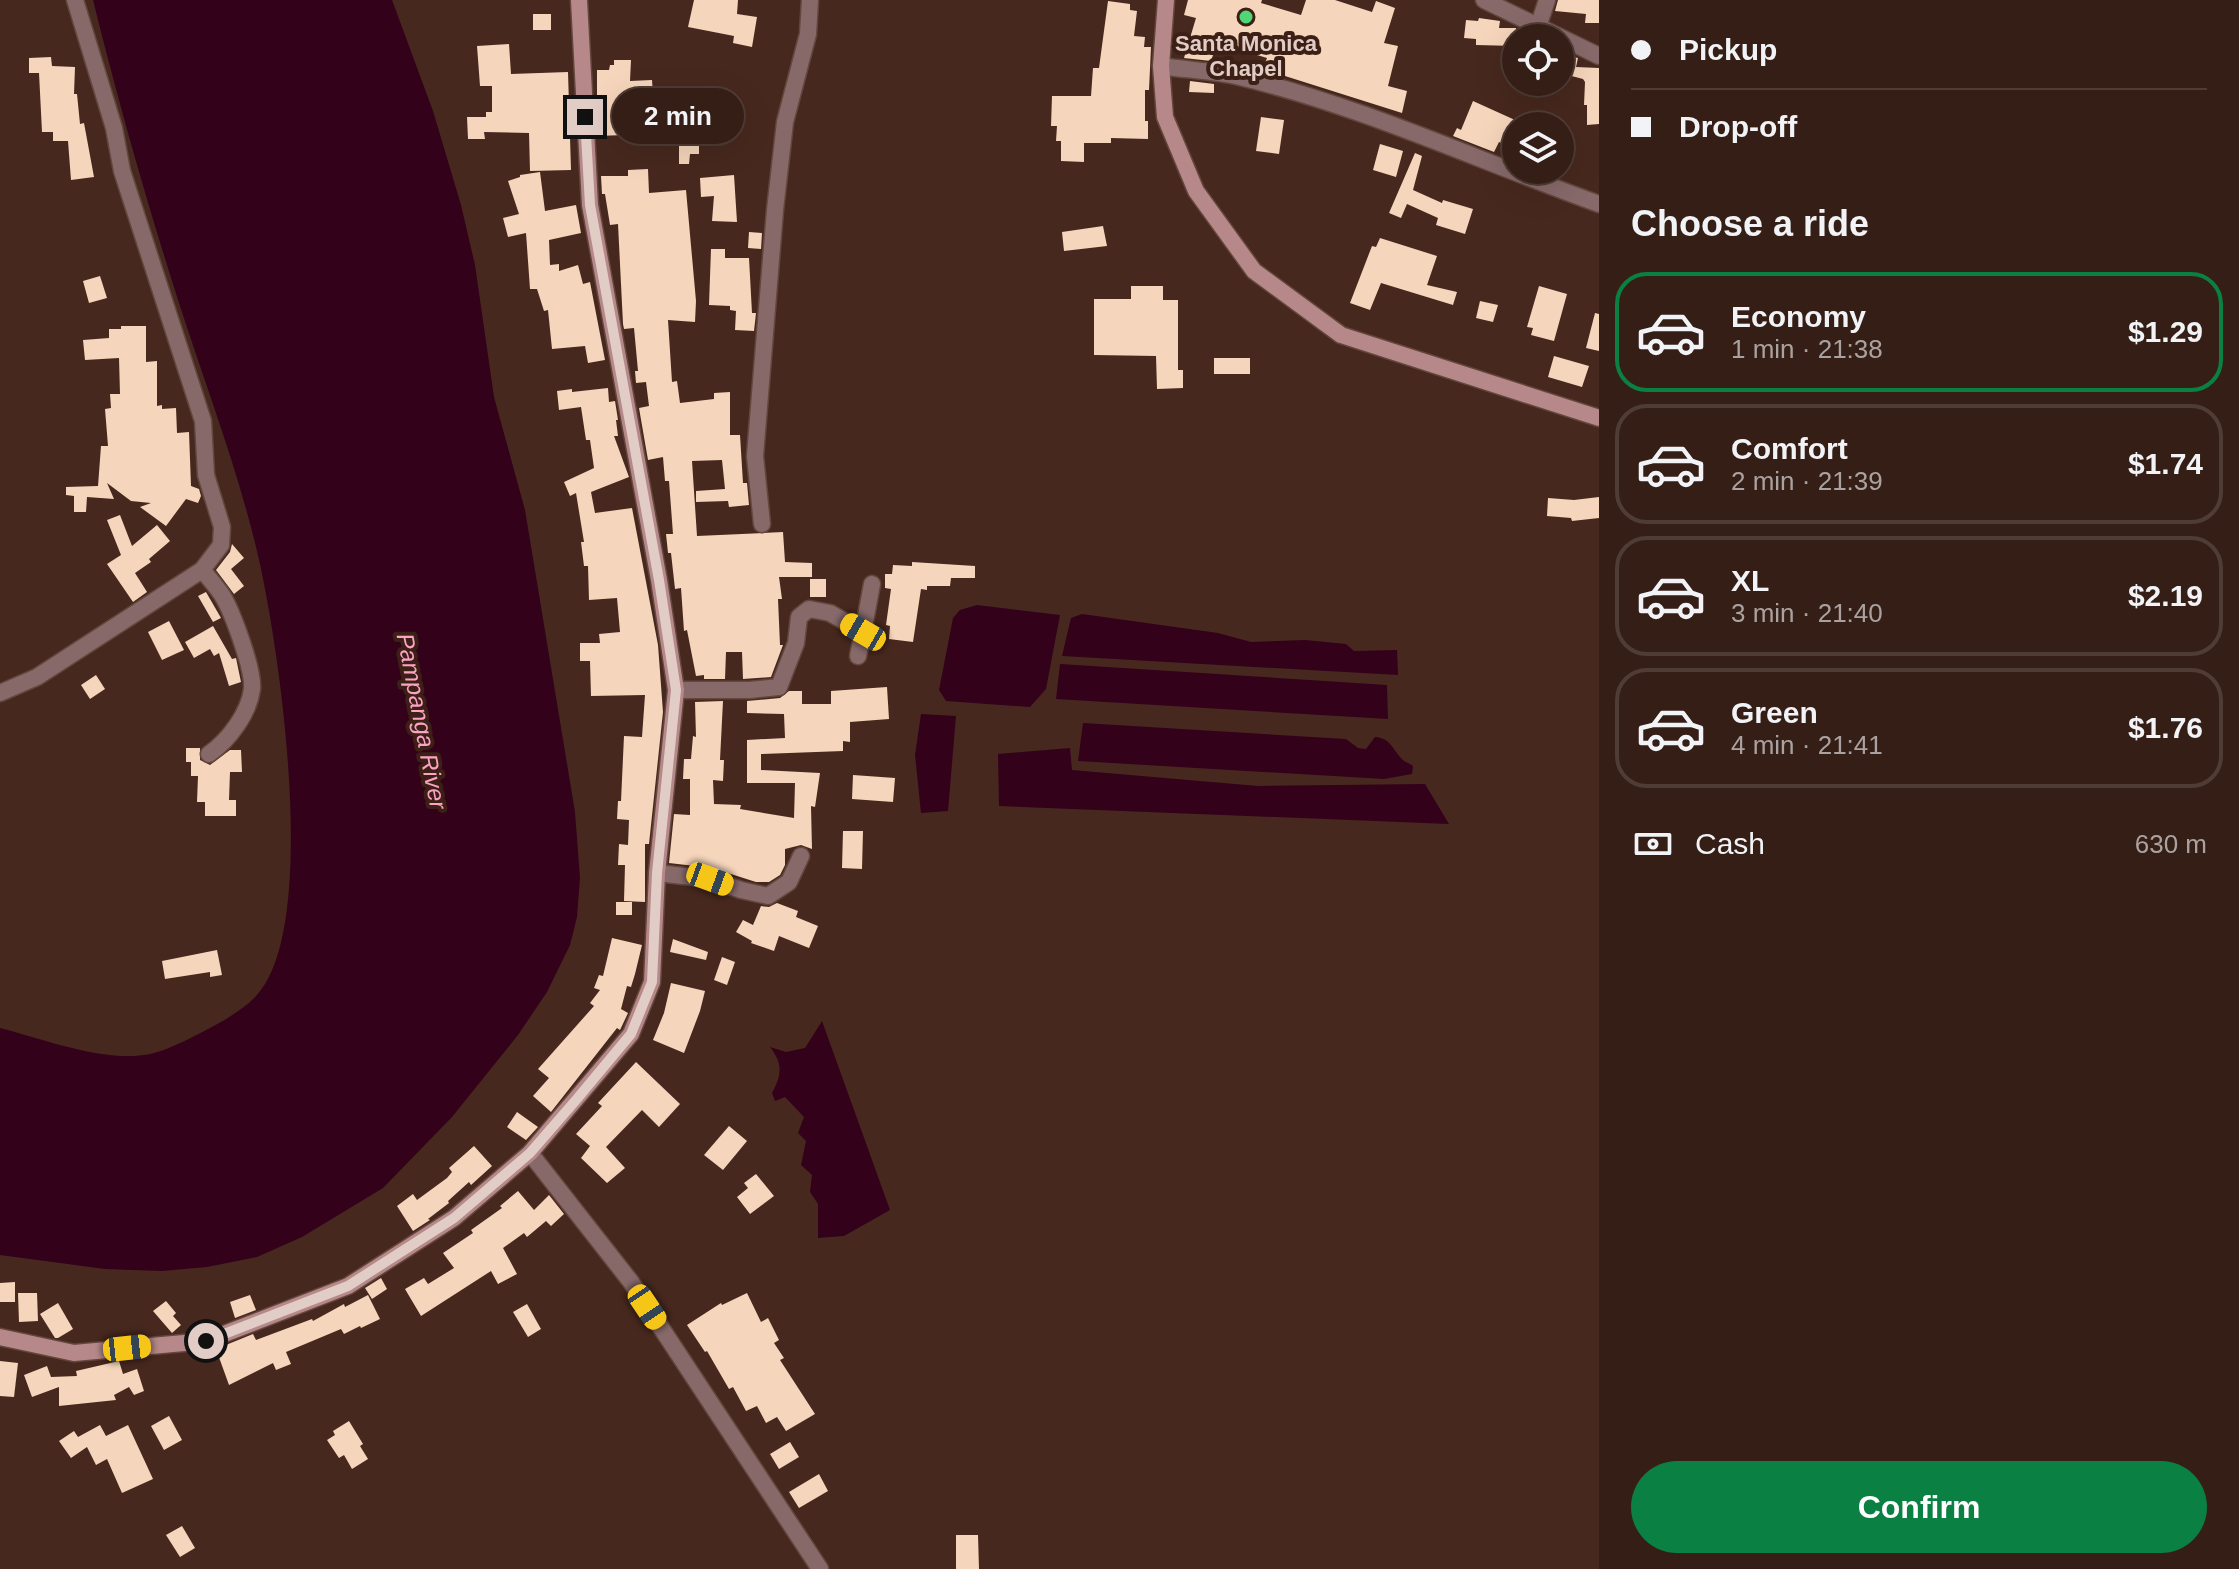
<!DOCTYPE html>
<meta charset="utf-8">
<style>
body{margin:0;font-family:Helvetica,sans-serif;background:#402b23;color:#f1f3f6;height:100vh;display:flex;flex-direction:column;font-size:30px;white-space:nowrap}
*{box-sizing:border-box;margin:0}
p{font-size:26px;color:#aaa2a1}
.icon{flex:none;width:44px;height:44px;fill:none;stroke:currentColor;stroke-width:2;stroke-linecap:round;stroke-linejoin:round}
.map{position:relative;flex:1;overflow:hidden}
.sheet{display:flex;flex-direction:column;background:#351e16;width:640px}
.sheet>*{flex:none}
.guide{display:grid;align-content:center;height:176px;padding:0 32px;background:#351e16}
.controls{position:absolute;left:1502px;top:24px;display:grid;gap:16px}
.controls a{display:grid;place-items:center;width:72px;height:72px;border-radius:50%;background:#351e16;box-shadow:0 8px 32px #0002,0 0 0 2px #4f3c35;font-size:40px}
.end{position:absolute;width:36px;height:36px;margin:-18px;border:10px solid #e1cdc6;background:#111;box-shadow:0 0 0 4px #111}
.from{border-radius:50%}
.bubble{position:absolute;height:56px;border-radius:28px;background:#351e16;box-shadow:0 8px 32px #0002,0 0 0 2px #4f3c35;font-size:26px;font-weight:800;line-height:56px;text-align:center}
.car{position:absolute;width:24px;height:48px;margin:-24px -12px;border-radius:10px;box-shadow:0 0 6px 2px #0007;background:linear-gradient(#f5c518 24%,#345 0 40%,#f5c518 0 76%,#345 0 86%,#f5c518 0)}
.guide b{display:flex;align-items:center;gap:28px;height:76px;font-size:30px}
.guide b+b{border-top:2px solid #4f3c35}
.guide i{width:20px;height:20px;background:#f1f3f6}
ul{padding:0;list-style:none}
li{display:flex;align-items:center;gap:24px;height:120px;margin:0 16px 12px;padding:0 16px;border:4px solid #4f3c35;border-radius:32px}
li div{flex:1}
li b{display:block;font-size:30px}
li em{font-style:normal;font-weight:800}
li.active{border-color:#0b8043}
li>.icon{width:72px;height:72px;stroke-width:1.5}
h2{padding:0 32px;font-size:36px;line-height:96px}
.pay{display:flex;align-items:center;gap:20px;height:88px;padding:0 32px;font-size:30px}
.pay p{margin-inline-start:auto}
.button{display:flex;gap:16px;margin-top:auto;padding:16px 32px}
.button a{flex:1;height:92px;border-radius:48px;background:#0b8043;color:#fff;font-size:32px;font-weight:800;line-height:92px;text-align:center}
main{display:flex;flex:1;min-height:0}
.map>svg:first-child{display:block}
.water{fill:#34011b}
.building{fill:#f5d5bb}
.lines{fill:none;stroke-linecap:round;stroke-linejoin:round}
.minor-casing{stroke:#63463c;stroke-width:19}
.tertiary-casing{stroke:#63463c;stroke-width:19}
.secondary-casing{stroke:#63463c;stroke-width:19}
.minor{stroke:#87696a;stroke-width:16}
.tertiary{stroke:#87696a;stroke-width:16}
.secondary{stroke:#b68889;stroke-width:16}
.route{stroke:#e1cdc6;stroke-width:10}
.poi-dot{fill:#50d674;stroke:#3c1f15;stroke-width:3}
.labels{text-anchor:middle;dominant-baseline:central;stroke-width:8;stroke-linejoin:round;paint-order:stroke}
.poi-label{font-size:22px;font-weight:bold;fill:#e1cdc6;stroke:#3c1f15}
.water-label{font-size:24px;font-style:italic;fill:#fca2c5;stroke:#3c1f15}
</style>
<main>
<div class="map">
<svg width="1599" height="1569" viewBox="0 0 1599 1569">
<rect width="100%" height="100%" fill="#47281e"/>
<g class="water">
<path d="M93,0H392L433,111L461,205L475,265L494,397L525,510L575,812L580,878L577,917L570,945L547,992L518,1035L452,1117L383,1188L302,1237L257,1257L207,1267L162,1271L105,1269L0,1255V1028C44,1039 109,1065 154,1053C172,1048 191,1038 208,1029C225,1020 243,1010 256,996C322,927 278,636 256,547C236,464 205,384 179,303C147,203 118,101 93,0Z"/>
<path d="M977,605L1060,615L1046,689L1030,707L946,701L939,690L953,618L960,610Z"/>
<path d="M1082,614L1218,633L1251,642L1305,640L1346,644L1354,651L1397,650L1398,675L1062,656L1071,618Z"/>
<path d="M1060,664L1387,685L1388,719L1056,699Z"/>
<path d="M921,714L956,716L948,811L921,813L915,755Z"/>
<path d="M1083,723L1346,739L1358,748L1366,749L1375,737C1390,738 1392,748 1401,758C1404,762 1409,763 1413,766L1412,774L1384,779L1078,761Z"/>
<path d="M1070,748L1072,770L1258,786L1425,784L1449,824L999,806L998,754Z"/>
<path d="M822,1021L890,1210L844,1236L818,1238V1204L810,1192L812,1175L801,1165L806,1141L798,1133L804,1117L785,1097L775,1101L772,1093C782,1075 783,1064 770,1047L786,1052L805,1048Z"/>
</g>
<g class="building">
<path d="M694,0H738L737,14L757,17L752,47L733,43L734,36L688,27Z"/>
<path d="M1188,0H1262L1261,3L1301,15L1306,0H1335L1372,12L1376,1L1395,8L1384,43L1398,46L1388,86L1407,91L1402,113L1263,69L1267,58L1217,43L1211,61L1184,58L1196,18L1184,15Z"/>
<path d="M1558,0H1599V23H1585L1586,14L1555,11Z"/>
<path d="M1108,1L1130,4V10L1137,11L1134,36L1145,37L1144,47H1151L1149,90H1145V121H1148V139L1111,138V143H1084V162L1061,161V141H1056L1057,126H1051L1052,96H1091L1093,68H1099Z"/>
<rect x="533" y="14" width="18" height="16"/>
<path d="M1479,18L1500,21L1499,28H1516V46L1476,45V39L1464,38L1466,20L1478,21Z"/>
<path d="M509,44L511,74L568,72L571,170L530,171L529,133L484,132L485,139H468L467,117H486V112H492V86H480L477,46Z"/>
<path d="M1560,54L1578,58L1576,67L1599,68V124L1587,125V105H1584L1585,82L1583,79L1560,73Z"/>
<path d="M51,57L52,66L75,67L74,94H77L80,124L84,123L94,177L71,180L68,141H53V132H42L39,73H29V58Z"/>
<path d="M614,60H631L630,81L652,80L653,94L663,93L664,112L693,114L691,141H699V154H690L689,164H679V136L665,131L664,115V123L624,120L625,135L597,136V70H609L610,65H614Z"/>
<path d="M1190,81L1214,84V93L1189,92Z"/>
<path d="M1473,101L1515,120L1504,144L1499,142L1494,152L1453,136L1457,128L1461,130Z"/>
<path d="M1261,117L1284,120L1279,154L1256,151Z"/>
<path d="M1380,144L1403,151L1396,177L1373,170Z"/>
<path d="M1415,153L1422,156L1413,190L1442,203L1443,200L1473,209L1465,234L1436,225L1438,218L1407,204L1401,218L1389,213Z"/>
<path d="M648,169L649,193L686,190L696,301L695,322L668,320L672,382L677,381L680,403L714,399V393L730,392V435H740L743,483H747L749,505L729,507L728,501L696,502V491L725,489L722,460L692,461L697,536L783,532L785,562L812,563V577H779L782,599H778L780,645H783L771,677L743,679L742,652H726L725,679H704V675L696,676L687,630L684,631L681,588L675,589L671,553H668L666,534H673L669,481H665L663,457L648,460L639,408L649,406L646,382L636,383L635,371H638L634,328L624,329L623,324L618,224L610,225L605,194H602L601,176H628V170Z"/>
<path d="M540,172L545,211L576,205L581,233L549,240L550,265L559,264V271L578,265L583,284L590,282L605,360L588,363L585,346L552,349L548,310L544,311L537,289H530L526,233L508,237L503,218L519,214L508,181L520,177V175Z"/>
<path d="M734,175L737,222L712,221L714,196L701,197L700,178Z"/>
<path d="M1103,226L1107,246L1064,251L1062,232Z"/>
<path d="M749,232L762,233L761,249L748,248Z"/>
<path d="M1380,238L1437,256L1427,285L1457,292L1453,305L1381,283L1370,310L1350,303L1372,246L1376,247Z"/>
<path d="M711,249H725V258H749L752,313H756L754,331L735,330L736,311L730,310V306L709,305Z"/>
<path d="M100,276L107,298L89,303L83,281Z"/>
<path d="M1131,286H1163V300H1178V370H1183V388L1157,389L1156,356L1094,355V299H1131Z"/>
<path d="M1539,286L1567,294L1554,341L1531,335L1533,328L1527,327Z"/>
<path d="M1480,301L1498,305L1493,322L1476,318Z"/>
<path d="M1595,313L1599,314V351L1586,348Z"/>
<path d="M121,326H146V362L157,361V406L162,405V409L176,408L177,433L189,432L191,486L199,489L201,496L198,503L186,499L166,526L140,507L151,503L131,501L107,483L114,499L87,497L86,512H74V496L66,495V487L98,486L101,446H108L105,409L111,408L110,394H120L119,358L85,360L83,340L109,338V329H121Z"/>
<path d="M1554,356L1589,366L1582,387L1548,377Z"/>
<rect x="1214" y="358" width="36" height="16"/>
<path d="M608,388L609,402L615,401L618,420H616L618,436H614L629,477L591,492L595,513L632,508L658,645L663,712L649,844H645V902L624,901L625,865H618L619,844L628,845L629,820L617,819L618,801H621L624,736L642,737L645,695L591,696L590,661H580V643H600L599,634L620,632L617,598L589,600L588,566H584L581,542H584L576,493L570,496L564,482L594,468L590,440H586L581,407L559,410L557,391L572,389V392Z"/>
<path d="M1599,497V518L1572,521L1571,518L1547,516L1548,498L1574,500Z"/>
<path d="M120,515L132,546L157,525L170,541L149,559L151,562L135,573L147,592L133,602L107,564L121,555L107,520Z"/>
<path d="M232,544L244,558L231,569L244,586L234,594L216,570L230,552Z"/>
<path d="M912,562L975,566V578H951L950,586H927V590L921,589L913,642L889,639L890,626L886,625L891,589L885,588V574H892L893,565L912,566Z"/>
<rect x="810" y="579" width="16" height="18"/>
<path d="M206,592L221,618L213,622L198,596Z"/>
<path d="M169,621L184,650L162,660L148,632Z"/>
<path d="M213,626L232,659L236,658L241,682L229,686L219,653L214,656L210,649L194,658L185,642Z"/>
<path d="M96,675L105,689L90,699L81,685Z"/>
<path d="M887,687L889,719L850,722V742L843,741V751L761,754V770L820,773L815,807L811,806L812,849L801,845L785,849V865L780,875L769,882H756L712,868L669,863L674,814L690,815V779H683L684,759H691L693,736L696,737L695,702L723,701L720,760H724L723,781L713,780L714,804L741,805L740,809L794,818L795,783H747V740L785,738L784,714L747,713V701L780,698L789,691H802V704H831V691Z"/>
<path d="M186,748H200V760L210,765L230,750H241L242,772H230L229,800H236V816H205V802H197L198,776H191V762H186Z"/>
<path d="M853,775L895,778L893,802L852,799Z"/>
<path d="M843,831H863L862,869L842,868Z"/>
<rect x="616" y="902" width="16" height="13"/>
<path d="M777,903L798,911L796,917L818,926L809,948L779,936L774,951L751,943L752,941L736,932L743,920L753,925L761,906L769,907Z"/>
<path d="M612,938L642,945L635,974L631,987L627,986L621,1009L628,1013L621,1028L620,1030L617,1028L551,1112L533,1096L549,1078L538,1069L594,1006L590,1003L600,990L594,988L599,975L603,976Z"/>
<path d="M673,939L708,952L706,960L670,952Z"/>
<path d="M217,950L222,975L210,977V972L165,979L162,961Z"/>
<path d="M722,957L735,962L727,985L714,980Z"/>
<path d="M671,983L705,991L700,1011L684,1053L653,1040L664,1013Z"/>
<path d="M636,1062L680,1104L659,1127L642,1110L606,1147L625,1168L607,1183L581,1158L590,1146L576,1134L602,1106L598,1103Z"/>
<path d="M517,1112L538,1127L526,1140L507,1127Z"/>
<path d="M729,1126L747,1141L723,1170L704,1155Z"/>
<path d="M474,1146L492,1166L471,1185L469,1182L448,1201L449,1203L428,1219L430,1220L413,1231L397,1206L413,1194L417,1200L447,1178L452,1172L449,1168Z"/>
<path d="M756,1174L774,1196L750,1214L737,1197L748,1188L744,1183Z"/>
<path d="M518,1191L534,1210L549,1195L564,1214L551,1226L546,1221L527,1237L524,1233L503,1248L517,1274L498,1284L491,1271L421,1316L405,1289L424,1278L428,1284L454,1268L443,1253L473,1233L471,1230L502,1208L500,1206Z"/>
<path d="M381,1278L387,1289L372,1299L365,1288Z"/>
<path d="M15,1282V1302H0V1283Z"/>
<path d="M18,1293H37L38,1321L19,1322Z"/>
<path d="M747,1293L761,1322L768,1318L779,1340L774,1343L784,1358L780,1360L815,1414L786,1431L777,1417L766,1423L757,1406L746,1411L733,1387L729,1389L707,1351L705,1352L687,1325L721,1303L722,1305Z"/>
<path d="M250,1295L256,1310L235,1318L230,1302Z"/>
<path d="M368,1295L380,1319L361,1328L360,1326L344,1334L341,1329L286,1352L291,1364L276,1370L273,1363L229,1385L216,1349L253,1334L256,1340L312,1319L313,1321L344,1304L345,1307Z"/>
<path d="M166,1301L176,1313L173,1316L181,1325L172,1333L153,1311Z"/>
<path d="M58,1303L73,1329L58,1338H55L40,1314Z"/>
<path d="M527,1304L541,1329L528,1337L513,1312Z"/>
<path d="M0,1361L18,1363L14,1397L0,1396Z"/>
<path d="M119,1361L123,1374L137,1369L144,1391L134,1395L129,1387L114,1395L116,1400L59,1406V1387L32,1397L24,1375L47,1366L51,1377L77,1376L76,1371Z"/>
<path d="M169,1416L182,1440L164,1450L151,1426Z"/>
<path d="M349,1421L363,1444L360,1446L368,1459L352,1469L344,1455L339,1458L327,1440L335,1435L333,1431Z"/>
<path d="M100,1425L106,1436L128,1425L153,1479L122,1493L107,1459L96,1465L87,1447L71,1458L59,1441L74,1431L78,1437Z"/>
<path d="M790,1442L799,1457L779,1469L770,1454Z"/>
<path d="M819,1474L828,1491L799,1508L789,1492Z"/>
<path d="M182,1526L195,1548L180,1557L166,1535Z"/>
<path d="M956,1535H978L979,1569H956Z"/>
</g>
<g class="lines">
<defs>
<g id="minor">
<path d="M1538,27L1547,0"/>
<path d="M1161,66C1187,70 1215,71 1240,77C1364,107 1479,161 1599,204"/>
<path d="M762,524L755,456L775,210L785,122L808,34L810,0"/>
<path d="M202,570C209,578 216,586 222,595C232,611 254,670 252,689C249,713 229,740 209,754"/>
<path d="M858,656L863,632"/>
<path d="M676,690H750L779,687L796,643L799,617L809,609L830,613L863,632L872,584"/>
<path d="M657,873L710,879L741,890L768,896L789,882L801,856"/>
<path d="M530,1153L631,1282L820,1569"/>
</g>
<g id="tertiary">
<path d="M1484,0L1599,56"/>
<path d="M0,693L37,677L202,570L221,545L222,527L206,475L203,421L122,171L114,128L75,0"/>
</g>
<g id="secondary">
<path d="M1166,0L1161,66L1165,117L1196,191L1254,271L1341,335L1599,418"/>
<path d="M0,1337L74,1353L206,1341L348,1286L454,1218L530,1153L631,1034L652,982L657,873L676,690L659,580L590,205L579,0"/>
</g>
</defs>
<use href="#minor" class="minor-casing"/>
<use href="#tertiary" class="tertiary-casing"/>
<use href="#secondary" class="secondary-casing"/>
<use href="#minor" class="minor"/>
<use href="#tertiary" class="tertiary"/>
<use href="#secondary" class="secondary"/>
</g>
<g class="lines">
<path class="route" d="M206,1341L348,1286L454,1218L530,1153L576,1100L631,1034L652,982L657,873L676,690L659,580L590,205L585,117"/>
</g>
<circle class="poi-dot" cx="1246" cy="17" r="8"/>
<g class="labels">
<g class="poi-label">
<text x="1246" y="43">Santa Monica<tspan x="1246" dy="25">Chapel</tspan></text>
</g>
<g class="water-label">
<text transform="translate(422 721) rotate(79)">Pampanga River</text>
</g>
</g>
</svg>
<div class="controls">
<a><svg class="icon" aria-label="locate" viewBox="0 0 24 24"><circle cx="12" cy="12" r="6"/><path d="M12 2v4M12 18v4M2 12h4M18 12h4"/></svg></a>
<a><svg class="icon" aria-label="layers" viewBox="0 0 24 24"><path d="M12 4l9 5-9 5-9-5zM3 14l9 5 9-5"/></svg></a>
</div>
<i class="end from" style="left:206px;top:1341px"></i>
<i class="end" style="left:585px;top:117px"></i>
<div class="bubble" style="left:612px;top:88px;width:132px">2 min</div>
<i class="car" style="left:863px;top:632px;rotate:300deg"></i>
<i class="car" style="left:710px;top:879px;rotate:110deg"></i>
<i class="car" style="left:647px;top:1307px;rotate:146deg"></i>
<i class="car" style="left:127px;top:1348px;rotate:84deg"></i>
</div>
<section class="sheet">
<div class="guide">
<b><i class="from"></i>Pickup</b>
<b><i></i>Drop-off</b>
</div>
<h2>Choose a ride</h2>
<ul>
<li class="active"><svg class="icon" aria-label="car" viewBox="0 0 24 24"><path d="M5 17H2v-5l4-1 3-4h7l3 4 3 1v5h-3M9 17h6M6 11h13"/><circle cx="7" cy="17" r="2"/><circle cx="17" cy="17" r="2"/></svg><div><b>Economy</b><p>1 min · 21:38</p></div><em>$1.29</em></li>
<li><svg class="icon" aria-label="car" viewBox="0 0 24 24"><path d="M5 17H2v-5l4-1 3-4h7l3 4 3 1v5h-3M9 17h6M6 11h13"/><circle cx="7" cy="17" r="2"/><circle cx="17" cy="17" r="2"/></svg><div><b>Comfort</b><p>2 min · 21:39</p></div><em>$1.74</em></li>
<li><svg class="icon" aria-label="car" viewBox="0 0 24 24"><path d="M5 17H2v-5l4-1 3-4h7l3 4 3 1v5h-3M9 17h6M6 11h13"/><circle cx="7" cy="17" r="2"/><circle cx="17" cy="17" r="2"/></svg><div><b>XL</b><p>3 min · 21:40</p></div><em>$2.19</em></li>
<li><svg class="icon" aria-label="car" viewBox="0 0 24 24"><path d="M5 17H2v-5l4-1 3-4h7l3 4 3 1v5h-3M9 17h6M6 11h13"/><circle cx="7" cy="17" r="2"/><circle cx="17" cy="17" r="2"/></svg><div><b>Green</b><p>4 min · 21:41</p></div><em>$1.76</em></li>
</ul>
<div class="pay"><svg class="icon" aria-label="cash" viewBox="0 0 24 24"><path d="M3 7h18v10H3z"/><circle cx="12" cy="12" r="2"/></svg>Cash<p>630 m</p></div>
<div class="button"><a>Confirm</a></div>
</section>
</main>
